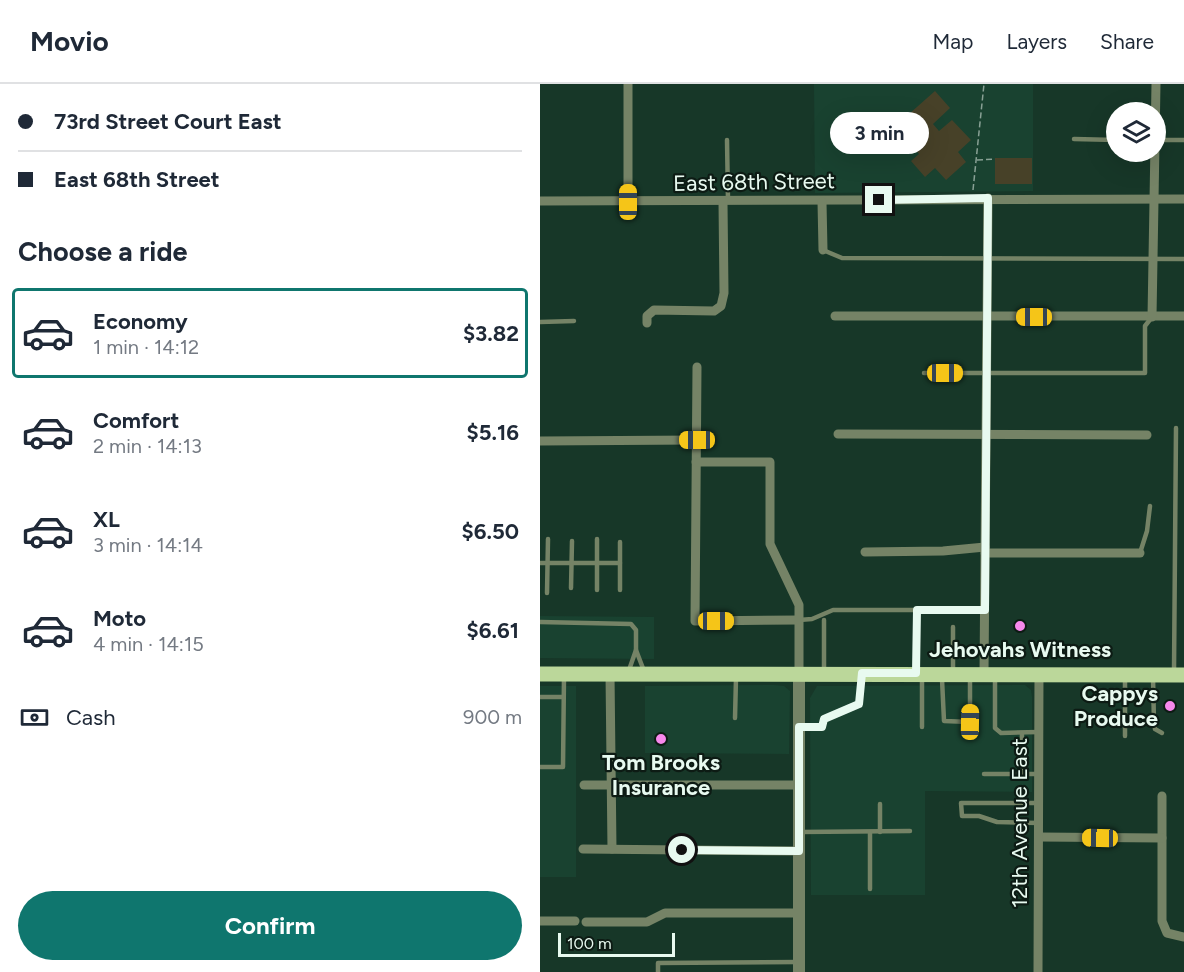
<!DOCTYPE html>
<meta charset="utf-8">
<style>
body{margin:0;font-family:Figtree,sans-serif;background:#f2f2f3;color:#1f2937;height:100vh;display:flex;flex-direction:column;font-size:22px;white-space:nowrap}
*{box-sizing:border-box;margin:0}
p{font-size:20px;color:#747a83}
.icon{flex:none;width:33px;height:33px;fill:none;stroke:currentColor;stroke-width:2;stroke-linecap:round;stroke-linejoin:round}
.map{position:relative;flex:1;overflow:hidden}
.details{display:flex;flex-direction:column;background:#fff;width:540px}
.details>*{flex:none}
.guide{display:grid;align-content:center;height:132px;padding:0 18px;background:#fff}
.buttons{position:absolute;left:566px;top:18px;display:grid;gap:12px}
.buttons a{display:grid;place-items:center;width:60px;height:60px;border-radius:50%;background:#fff;box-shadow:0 6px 24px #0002;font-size:30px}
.scale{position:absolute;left:18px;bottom:15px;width:117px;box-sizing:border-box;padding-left:6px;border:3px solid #e8faf0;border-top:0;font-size:16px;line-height:21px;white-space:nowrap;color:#e8faf0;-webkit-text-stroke:4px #0d1b14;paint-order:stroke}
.end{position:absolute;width:27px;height:27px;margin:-14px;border:8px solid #e8faf0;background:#111;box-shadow:0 0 0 3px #111}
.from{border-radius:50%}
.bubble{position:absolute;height:42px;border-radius:21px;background:#fff;box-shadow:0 6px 24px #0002;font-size:20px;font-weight:700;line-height:42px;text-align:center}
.car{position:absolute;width:18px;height:36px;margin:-18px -9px;border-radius:8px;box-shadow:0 0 4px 2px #0007;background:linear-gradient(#f5c518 24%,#345 0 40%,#f5c518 0 76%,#345 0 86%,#f5c518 0)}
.guide b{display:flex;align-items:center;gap:21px;height:57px;font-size:22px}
.guide b+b{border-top:2px solid #e0e1e3}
.guide i{width:15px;height:15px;background:#1f2937}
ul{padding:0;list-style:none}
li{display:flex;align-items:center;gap:18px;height:90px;margin:0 12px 9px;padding:0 6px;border:3px solid transparent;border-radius:6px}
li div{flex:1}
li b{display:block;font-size:22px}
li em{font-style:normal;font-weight:700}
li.on{border-color:#0f766e}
li>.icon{width:54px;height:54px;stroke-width:1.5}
h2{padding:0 18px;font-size:27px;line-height:72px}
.pay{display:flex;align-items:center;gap:15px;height:66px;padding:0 18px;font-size:22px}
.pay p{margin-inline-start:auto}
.cta{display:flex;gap:12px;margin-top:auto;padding:12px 18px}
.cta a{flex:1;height:69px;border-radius:36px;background:#0f766e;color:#fff;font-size:24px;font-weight:700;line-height:69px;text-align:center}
header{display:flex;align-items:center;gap:36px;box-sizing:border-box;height:84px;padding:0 30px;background:#fff;border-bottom:2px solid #e0e1e3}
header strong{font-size:28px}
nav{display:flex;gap:33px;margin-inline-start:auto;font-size:21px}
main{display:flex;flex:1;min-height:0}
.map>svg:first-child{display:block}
.built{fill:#194230}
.green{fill:#474128}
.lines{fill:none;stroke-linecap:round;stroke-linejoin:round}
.path{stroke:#89a195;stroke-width:1.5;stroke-dasharray:6 3;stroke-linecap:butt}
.service{stroke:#758366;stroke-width:4.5}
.minor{stroke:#758366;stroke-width:9}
.tertiary{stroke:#758366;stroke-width:12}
.primary{stroke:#bbd79a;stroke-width:15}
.route{stroke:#e8faf0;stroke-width:8}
.poi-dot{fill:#f788ec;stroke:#0d1b14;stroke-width:2}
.labels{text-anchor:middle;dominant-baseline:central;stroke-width:4.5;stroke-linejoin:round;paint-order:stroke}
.street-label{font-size:22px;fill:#e8faf0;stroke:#0d1b14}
.poi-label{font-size:22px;font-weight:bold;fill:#e8faf0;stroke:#0d1b14}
</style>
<header>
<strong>Movio</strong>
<nav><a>Map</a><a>Layers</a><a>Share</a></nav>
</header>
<main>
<section class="details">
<div class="guide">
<b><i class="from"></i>73rd Street Court East</b>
<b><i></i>East 68th Street</b>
</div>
<h2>Choose a ride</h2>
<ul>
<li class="on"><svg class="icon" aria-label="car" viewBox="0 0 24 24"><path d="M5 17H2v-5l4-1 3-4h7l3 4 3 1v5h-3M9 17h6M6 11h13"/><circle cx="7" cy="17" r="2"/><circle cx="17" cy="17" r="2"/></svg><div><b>Economy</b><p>1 min · 14:12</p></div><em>$3.82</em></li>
<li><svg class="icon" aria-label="car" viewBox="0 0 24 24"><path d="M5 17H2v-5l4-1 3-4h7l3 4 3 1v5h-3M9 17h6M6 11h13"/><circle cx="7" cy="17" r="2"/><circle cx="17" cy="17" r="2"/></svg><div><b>Comfort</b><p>2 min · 14:13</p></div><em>$5.16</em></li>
<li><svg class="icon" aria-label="car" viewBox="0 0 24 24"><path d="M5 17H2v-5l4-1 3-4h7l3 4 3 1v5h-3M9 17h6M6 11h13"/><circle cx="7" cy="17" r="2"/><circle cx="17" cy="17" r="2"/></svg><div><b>XL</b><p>3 min · 14:14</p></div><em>$6.50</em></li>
<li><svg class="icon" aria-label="car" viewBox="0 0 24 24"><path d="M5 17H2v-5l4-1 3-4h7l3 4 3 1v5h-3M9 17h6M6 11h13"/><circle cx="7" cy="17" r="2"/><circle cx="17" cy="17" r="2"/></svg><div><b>Moto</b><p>4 min · 14:15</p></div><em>$6.61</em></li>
</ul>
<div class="pay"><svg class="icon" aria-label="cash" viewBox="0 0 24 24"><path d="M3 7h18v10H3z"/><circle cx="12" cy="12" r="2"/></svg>Cash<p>900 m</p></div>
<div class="cta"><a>Confirm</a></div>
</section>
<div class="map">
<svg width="644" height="888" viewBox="0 0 644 888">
<rect width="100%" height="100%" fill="#173728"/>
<g class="built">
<path d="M274,0H493V107L275,109Z"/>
<path d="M0,532L114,533V575L0,574Z"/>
<path d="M234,601L244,602L250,607L249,670L105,669V602Z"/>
<path d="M485,601L491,606L492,613V708L385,707V811H271L270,614L277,602Z"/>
<rect x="0" y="602" width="36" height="191"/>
</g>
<g class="green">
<path d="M395,7L410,24L393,40L399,47L412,36L431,56L418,68L426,78L406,96L395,84L385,93L371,77L379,70L364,53L352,63L343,53Z"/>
<rect x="455" y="74" width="37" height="26"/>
</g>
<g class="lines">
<g class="path">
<path d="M437,76L455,75"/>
<path d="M433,106L444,0"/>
</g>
<g class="service">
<path d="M534,55L576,56"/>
<path d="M187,56L188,116"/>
<path d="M615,56H644"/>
<path d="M283,166L302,174L644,175"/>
<path d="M0,238L34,237"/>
<path d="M384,289H605V242L612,233"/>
<path d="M600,469L607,447L610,422"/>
<path d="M0,479H80"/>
<path d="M31,504L32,457"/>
<path d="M57,506V455"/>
<path d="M80,506V458"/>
<path d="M7,509L8,455"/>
<path d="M259,536L272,535L293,526H445"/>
<path d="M284,536V587"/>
<path d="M0,538L91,540L96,546V566L104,587"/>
<path d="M413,543V587"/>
<path d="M413,569H425"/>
<path d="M89,586L96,566"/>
<path d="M634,587L636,344"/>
<path d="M376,589L377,526"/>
<path d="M455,592V644L461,649L499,648"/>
<path d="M613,593L614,640L615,645L622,649"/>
<path d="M402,595L404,637L430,638V593"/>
<path d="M0,613H23"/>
<path d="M195,634L196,594"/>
<path d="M259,643H282L284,635L319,620L321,593"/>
<path d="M382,643V595"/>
<path d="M585,652V593"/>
<path d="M0,683H23L24,592"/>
<path d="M444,690H498"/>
<path d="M481,690L482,649"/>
<path d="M499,719H421L422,732H439L457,738L499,739"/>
<path d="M340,720V748"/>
<path d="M259,748L370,747"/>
<path d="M330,805V748"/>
<path d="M118,888V879L259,878"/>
</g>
<g class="minor">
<path d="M0,117L644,115"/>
<path d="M88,118V0"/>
<path d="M282,118L283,166"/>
<path d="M295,232H644"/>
<path d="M612,233L616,0"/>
<path d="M107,239V232L114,226L174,227L181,222L184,209L183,118"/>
<path d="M157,283L155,537L259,536"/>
<path d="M298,350L607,351"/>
<path d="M0,357L157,356"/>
<path d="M156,378H230V460L259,521V590"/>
<path d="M325,468L403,467L445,463"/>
<path d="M445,469H600"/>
<path d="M444,589L448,114"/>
<path d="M70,590L72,765"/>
<path d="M44,701H259"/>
<path d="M622,712V837L627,849L644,853"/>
<path d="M499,753L622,754"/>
<path d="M43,765L259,767"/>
<path d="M0,837H35"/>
<path d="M46,838H107L125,829H259"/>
<path d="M498,888L499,589"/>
</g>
<path class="tertiary" d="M259,888V590"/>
<path class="primary" d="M0,590L644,591"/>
</g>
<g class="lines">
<path class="route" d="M142,766L259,767V643H282L284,635L319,620L322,589H376L377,526H445L448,114L339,116"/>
</g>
<g class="poi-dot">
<circle cx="480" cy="542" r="6"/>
<circle cx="630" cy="622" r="6"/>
<circle cx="121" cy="655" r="6"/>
</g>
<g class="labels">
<g class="street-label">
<text transform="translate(214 98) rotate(-1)">East 68th Street</text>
<text transform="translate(479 739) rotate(-90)">12th Avenue East</text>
</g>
<g class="poi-label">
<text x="480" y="565">Jehovahs Witness</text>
<text x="618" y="609" text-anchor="end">Cappys<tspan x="618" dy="25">Produce</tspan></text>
<text x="121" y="678">Tom Brooks<tspan x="121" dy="25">Insurance</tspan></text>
</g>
</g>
</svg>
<div class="buttons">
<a><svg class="icon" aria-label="layers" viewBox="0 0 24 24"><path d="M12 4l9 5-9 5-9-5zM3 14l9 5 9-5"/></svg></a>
</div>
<div class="scale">100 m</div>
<i class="end from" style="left:142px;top:766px"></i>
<i class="end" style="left:339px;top:116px"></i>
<div class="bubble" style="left:290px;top:28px;width:99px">3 min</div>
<i class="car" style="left:88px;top:118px;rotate:0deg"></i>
<i class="car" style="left:494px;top:233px;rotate:270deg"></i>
<i class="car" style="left:405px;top:289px;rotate:90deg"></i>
<i class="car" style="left:157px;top:356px;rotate:270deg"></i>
<i class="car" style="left:176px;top:537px;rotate:90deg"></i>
<i class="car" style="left:430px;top:638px;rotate:1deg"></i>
<i class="car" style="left:560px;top:754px;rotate:271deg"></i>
</div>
</main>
